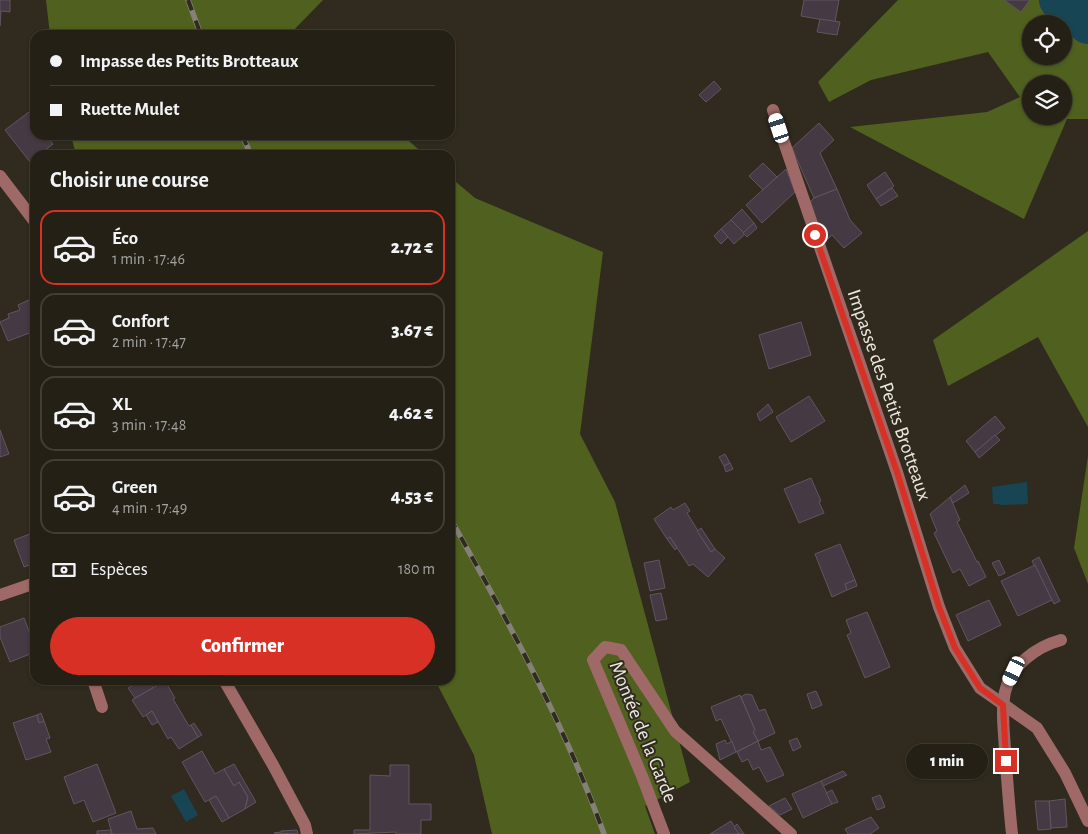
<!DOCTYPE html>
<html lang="fr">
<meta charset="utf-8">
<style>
body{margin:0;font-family:"Alegreya Sans",sans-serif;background:#302d23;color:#f1f3f6;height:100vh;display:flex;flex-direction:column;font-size:19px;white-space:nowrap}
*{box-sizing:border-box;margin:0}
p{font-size:16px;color:#a3a3a1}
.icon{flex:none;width:28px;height:28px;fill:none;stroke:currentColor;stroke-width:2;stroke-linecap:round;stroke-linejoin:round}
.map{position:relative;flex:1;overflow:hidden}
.sheet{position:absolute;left:30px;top:150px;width:425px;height:535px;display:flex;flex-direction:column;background:#242016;border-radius:15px;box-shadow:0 1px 4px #0004,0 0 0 1px #413e35}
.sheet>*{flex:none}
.banner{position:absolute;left:30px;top:30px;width:425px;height:110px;border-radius:15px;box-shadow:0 1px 4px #0004,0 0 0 1px #413e35;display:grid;align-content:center;height:110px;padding:0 20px;background:#242016}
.buttons{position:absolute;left:1022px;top:15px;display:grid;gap:10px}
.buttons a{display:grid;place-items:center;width:50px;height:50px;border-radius:50%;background:#242016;box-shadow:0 1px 4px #0004,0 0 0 1px #413e35;font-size:25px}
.end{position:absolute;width:22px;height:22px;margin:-11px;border:6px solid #d93025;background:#fff;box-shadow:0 0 0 2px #fff}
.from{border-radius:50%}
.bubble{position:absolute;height:35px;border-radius:18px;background:#242016;box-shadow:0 1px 4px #0004,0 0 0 1px #413e35;font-size:16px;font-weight:800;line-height:35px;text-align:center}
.car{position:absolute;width:15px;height:30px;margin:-15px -8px;border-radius:6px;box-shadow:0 0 4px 1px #0007;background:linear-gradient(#fff 24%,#345 0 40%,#fff 0 76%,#345 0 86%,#fff 0)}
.banner b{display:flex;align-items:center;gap:18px;height:48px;font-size:19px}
.banner b+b{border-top:1px solid #413e35}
.banner i{width:12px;height:12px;background:#f1f3f6}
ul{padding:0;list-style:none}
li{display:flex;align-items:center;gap:15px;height:75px;margin:0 10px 8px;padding:0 10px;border:2px solid #413e35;border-radius:15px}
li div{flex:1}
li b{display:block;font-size:19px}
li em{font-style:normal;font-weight:800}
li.current{border-color:#d93025}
li>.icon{width:45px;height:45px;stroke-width:1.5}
h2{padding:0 20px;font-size:22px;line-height:60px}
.pay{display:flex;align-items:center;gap:12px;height:55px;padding:0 20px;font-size:19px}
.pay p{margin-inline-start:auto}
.action{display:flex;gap:10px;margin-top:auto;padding:10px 20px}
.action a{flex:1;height:58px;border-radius:30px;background:#d93025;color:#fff;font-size:20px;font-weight:800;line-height:58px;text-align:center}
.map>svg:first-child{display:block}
.forest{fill:#4f601f;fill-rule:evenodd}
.water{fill:#184554}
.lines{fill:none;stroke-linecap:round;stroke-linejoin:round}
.river{stroke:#184554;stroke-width:40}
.building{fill:#453943;stroke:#615560}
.minor{stroke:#9e6966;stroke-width:12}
.rail-casing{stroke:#858177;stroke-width:5.5}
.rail{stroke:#302b1e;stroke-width:4;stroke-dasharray:11;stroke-linecap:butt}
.route{stroke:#d93025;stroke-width:6}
.labels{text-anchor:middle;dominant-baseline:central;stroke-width:4;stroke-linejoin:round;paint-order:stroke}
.street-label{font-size:20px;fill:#ece9e1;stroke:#302b1e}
</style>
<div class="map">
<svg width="1088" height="834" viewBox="0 0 1088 834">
<rect width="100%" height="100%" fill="#302b1e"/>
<g class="forest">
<path d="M46,0H323L289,35H50Z"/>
<path d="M898,0H1088V119H1067L1024,219L850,127L987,112L1020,97L988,52L871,80L829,102L818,82ZM1031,24H1064V56H1031ZM1031,84H1064V116H1031Z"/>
<path d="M71,135H402L425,155H76Z"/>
<path d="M450,177L475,198L603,252L580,434L615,502L690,782L645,806L655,834H492L474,755L435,680H450Z"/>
<path d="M1088,231V427L1038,337L948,386L933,340Z"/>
<path d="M1088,456V584L1074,548Z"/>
</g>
<g class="water">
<path d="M1027,482L1028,504L1000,505L999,504H993L992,487Z"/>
<path d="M184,789L198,815L186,822L171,796Z"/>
</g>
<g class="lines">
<path class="river" d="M1059,0L1088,24"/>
</g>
<g class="building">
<path d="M0,0H10V12L1,11L0,26Z"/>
<path d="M804,0H839L835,22L801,16Z"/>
<path d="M1004,0H1030L1021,12Z"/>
<path d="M820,19L840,22L837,35L817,32Z"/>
<path d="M714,81L721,89L706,102L699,95Z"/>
<path d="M33,109L35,112V135H46L53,144L39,155H35V158L30,162L5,130Z"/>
<path d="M819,123L834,140L820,153L837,189L814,198L792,148Z"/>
<path d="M763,163L777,177L763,190L749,176Z"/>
<path d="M786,169L795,192L762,223L746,205Z"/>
<path d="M885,172L894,186L876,199L867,185Z"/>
<path d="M892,188L898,196L881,206L876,199Z"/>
<path d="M837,189L850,220L862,233L844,248L832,235L823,244L810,202L814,198Z"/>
<path d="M742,209L754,223L743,233L731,220Z"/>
<path d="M731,220L745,234L734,244L721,229Z"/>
<path d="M754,223L757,228L747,237L743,233Z"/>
<path d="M721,229L728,237L721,244L714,236Z"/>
<path d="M31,299L35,309V331L8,341L0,322L9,318L8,314L20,310L18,305Z"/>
<path d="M801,322L811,355L769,369L759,335Z"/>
<path d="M809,396L825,421L791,442L776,417Z"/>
<path d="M768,404L773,412L760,421L757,414Z"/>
<path d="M995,416L1005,428L975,452L966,441Z"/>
<path d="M0,430L9,454L0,457Z"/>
<path d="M995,435L1000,440L979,458L975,452Z"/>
<path d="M725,454L730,463L724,466L719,457Z"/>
<path d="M730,463L733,469L726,472L724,466Z"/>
<path d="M811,478L821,501L819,502L824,513L799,523L784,489Z"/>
<path d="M965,485L969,493L953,503L950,497Z"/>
<path d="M950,497L960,520L957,522L977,562L978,561L986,577L969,586L960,569L953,573L934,533L937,531L930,514Z"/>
<path d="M685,503L690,511L687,513L711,552L715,549L725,558L708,577L693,564L689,566L670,537L667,539L654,519L671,507L673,510Z"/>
<path d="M701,528L715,549L711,552L697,531Z"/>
<path d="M35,532V563L24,567L14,540Z"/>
<path d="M670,537L677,548L675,550L667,539Z"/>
<path d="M840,544L855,580L845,584L847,590L832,597L815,554Z"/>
<path d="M1039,557L1060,601L1054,604L1032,561Z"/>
<path d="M659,560L665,588L650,591L644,563Z"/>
<path d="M999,560L1005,573L999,576L992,563Z"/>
<path d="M1035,565L1052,600L1018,616L1001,581Z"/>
<path d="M855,580L857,586L847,590L845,584Z"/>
<path d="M661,593L667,619L656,621L650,595Z"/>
<path d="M989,600L1001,625L968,641L956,615Z"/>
<path d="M867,612L890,667L865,678L847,635L851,633L846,620Z"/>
<path d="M24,618L35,647V652L10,662L0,637V627Z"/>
<path d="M142,680H149L153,688L135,698L128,688Z"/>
<path d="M165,681L175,698L173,699L189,726L191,725L198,737L179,749L171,737L168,739L152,711L143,717L132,700Z"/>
<path d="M816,691L822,705L812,709L807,694Z"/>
<path d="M746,694L752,695L759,711L765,709L775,733L758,741L753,732L755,730L741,697Z"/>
<path d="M740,695L755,730L753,732L758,741L736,752L721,719L716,721L711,707Z"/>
<path d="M152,711L158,722L152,725L146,715Z"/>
<path d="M41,713L44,721L39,723L37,715Z"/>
<path d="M37,715L39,723L44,721L50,738L46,739L51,752L26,760L13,723Z"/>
<path d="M194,723L202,735L198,737L191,725Z"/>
<path d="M797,738L801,747L793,751L789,741Z"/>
<path d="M725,740L727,744L732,741L736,752L720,760L716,744Z"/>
<path d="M758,741L761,750L770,747L784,775L767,782L759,767L753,770L748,759L742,762L737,752Z"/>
<path d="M202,751L215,774L224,769L234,786L239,782L248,797L245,809L229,818L216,796L205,802L182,762Z"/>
<path d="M97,764L116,813L93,822L84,800L74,804L64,777Z"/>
<path d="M234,764L256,802L245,809L248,797L239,782L234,786L224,769Z"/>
<path d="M390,765H409V804H431V820H421V834H396V832L354,834V830H370V775L390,776Z"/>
<path d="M843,771L847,775L823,786L821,781Z"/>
<path d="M821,781L832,804L803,818L792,794Z"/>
<path d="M832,790L838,802L832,804L826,793Z"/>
<path d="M880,795L885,807L877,810L872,798Z"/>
<path d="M216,796L229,818L222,822L209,800Z"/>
<path d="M785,798L792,809L780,815L769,806Z"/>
<path d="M1065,799L1067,827L1051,828L1049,801Z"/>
<path d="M1035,801H1049L1051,829L1038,830Z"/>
<path d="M131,811L137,829L153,828L156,834H112L108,819Z"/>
<path d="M871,817L879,828L870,834H848L845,829Z"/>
<path d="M731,821L739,834H710Z"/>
<path d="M737,824L744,834H739L734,827Z"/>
<path d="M111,830L112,834H97V831Z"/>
<path d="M297,830L298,834L274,833L281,832V831Z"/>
</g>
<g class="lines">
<g class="minor">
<path d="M773,110L897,472L939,607L955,648L980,688L1037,728L1065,773L1088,821"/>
<path d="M0,176L35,222"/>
<path d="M0,595L35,583"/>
<path d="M93,680L102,707"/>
<path d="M224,680L273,765L305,825L307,834"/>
<path d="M664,834L642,776L593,660L605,647L621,650L675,731L791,834"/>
<path d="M1012,834C1009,806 1007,778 1005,750C1004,731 1001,710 1005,692C1011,665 1036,647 1061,640"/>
</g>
<defs>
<g id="rail">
<path d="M188,0L201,35"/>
<path d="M242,135L251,155"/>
<path d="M450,518C508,621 564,723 604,834"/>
</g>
</defs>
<use href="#rail" class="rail-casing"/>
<use href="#rail" class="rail"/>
</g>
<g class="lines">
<path class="route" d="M815,235L897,472L939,607L955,648L980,688L1003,705L1006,761"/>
</g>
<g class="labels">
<g class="street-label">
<text transform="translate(889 395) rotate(71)">Impasse des Petits Brotteaux</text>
<text transform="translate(643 732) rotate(68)">Montée de la Garde</text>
</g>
</g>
</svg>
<div class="buttons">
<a><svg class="icon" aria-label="locate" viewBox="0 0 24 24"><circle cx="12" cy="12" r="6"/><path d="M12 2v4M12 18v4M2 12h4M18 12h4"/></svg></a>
<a><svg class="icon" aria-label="layers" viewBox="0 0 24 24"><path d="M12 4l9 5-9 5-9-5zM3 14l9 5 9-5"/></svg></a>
</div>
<i class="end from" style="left:815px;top:235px"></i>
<i class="end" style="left:1006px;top:761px"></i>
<div class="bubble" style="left:906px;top:744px;width:82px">1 min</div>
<i class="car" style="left:779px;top:128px;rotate:342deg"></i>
<i class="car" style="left:1014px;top:671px;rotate:205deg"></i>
<div class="banner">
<b><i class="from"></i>Impasse des Petits Brotteaux</b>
<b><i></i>Ruette Mulet</b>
</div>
<section class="sheet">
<h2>Choisir une course</h2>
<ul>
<li class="current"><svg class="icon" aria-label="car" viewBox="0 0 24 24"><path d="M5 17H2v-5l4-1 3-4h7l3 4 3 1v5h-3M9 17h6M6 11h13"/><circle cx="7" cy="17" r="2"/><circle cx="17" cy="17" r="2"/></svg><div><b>Éco</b><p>1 min · 17:46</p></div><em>2.72 €</em></li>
<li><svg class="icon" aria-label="car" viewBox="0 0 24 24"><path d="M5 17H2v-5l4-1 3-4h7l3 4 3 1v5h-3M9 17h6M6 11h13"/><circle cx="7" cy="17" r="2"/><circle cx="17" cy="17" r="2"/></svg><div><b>Confort</b><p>2 min · 17:47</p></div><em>3.67 €</em></li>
<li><svg class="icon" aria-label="car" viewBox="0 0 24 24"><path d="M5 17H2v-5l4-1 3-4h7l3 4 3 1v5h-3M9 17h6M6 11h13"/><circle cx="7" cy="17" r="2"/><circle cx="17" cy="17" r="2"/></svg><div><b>XL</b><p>3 min · 17:48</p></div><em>4.62 €</em></li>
<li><svg class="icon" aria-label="car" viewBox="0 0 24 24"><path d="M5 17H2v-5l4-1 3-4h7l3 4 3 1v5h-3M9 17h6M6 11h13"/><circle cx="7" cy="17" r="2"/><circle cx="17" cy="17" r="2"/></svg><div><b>Green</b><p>4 min · 17:49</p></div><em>4.53 €</em></li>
</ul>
<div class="pay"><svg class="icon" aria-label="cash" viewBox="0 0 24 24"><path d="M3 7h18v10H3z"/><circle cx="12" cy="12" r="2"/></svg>Espèces<p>180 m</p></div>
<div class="action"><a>Confirmer</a></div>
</section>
</div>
